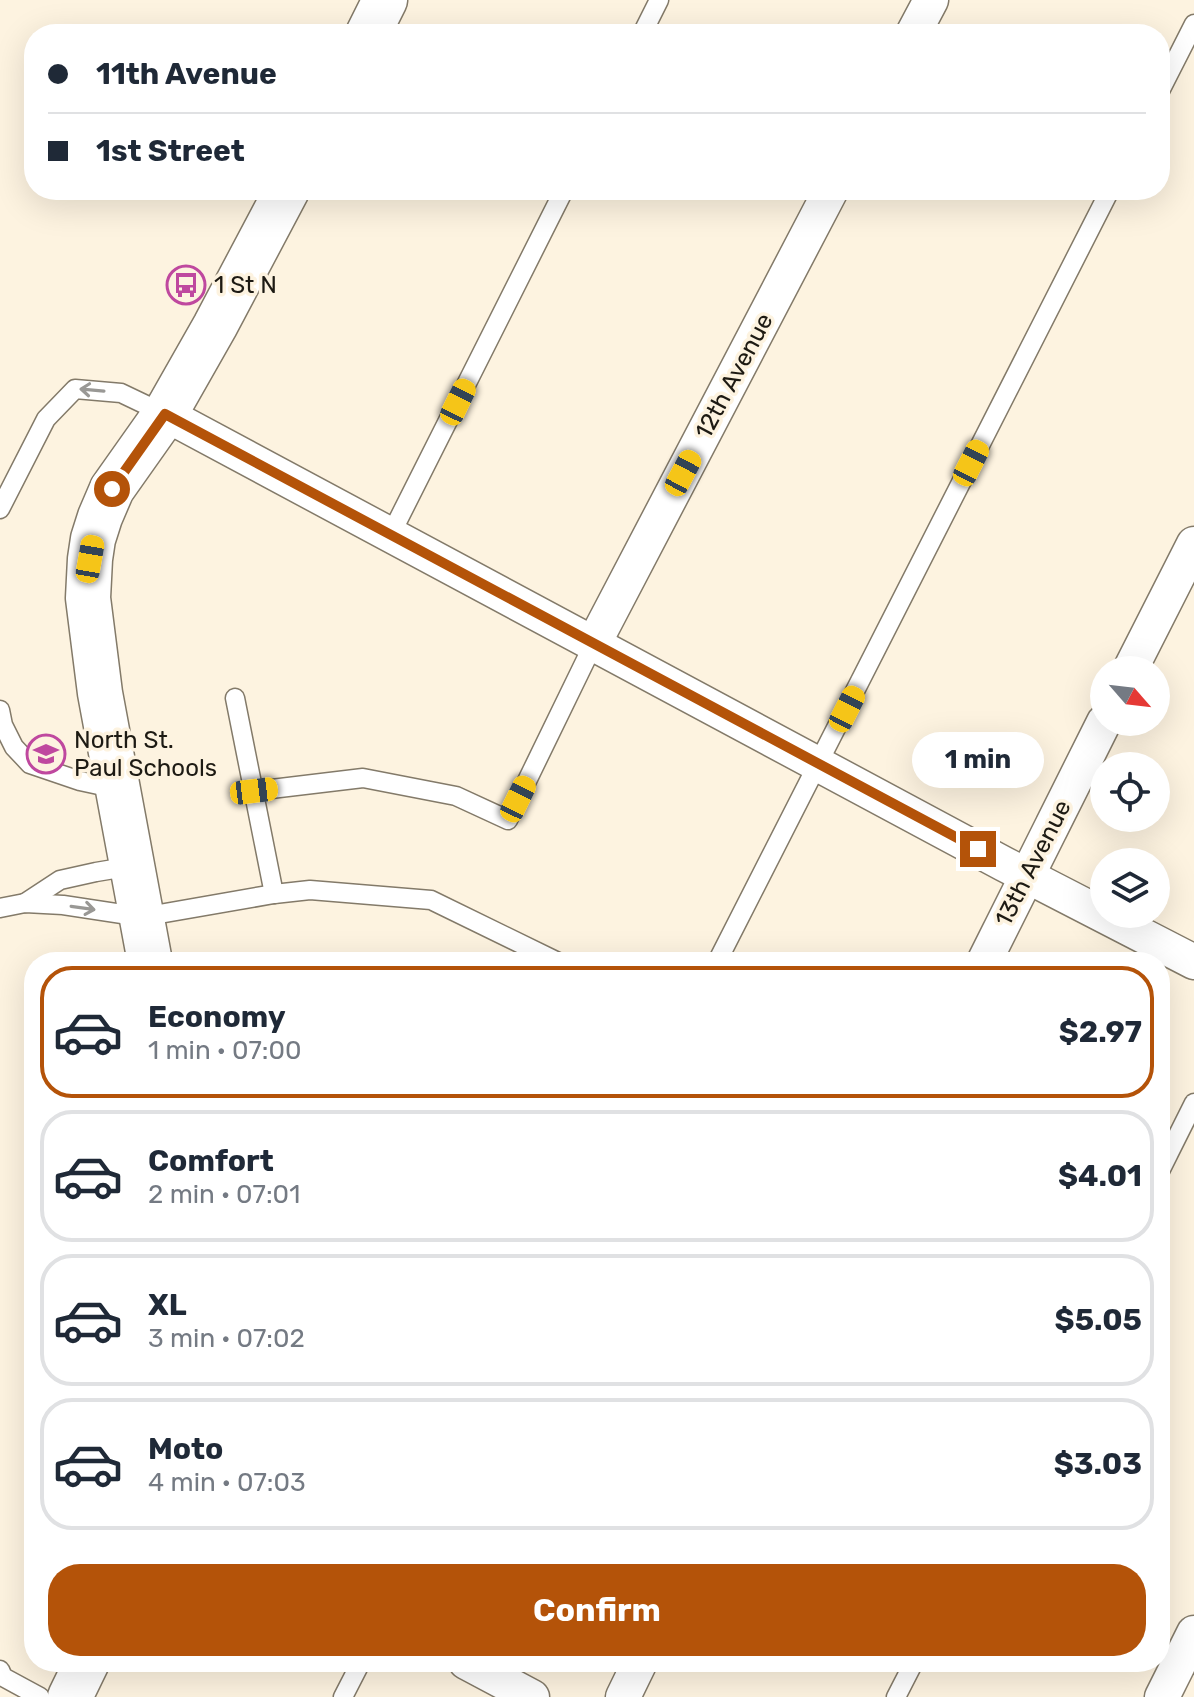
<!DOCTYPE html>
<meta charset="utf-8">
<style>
body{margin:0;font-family:Rubik,sans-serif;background:#f6f6f7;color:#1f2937;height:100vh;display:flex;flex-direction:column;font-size:30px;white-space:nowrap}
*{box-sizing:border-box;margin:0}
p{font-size:26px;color:#747a83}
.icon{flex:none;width:44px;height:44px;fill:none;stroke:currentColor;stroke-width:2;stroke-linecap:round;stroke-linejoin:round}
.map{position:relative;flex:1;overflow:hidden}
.side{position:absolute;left:24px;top:952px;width:1146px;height:720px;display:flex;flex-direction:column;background:#fff;border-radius:32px;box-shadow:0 8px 32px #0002}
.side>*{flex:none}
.top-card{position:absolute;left:24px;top:24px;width:1146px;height:176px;border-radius:32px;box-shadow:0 8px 32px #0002;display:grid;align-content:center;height:176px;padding:0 24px;background:#fff}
.needle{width:52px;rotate:118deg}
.buttons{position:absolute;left:1090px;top:656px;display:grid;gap:16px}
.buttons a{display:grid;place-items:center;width:80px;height:80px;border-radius:50%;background:#fff;box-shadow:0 8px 32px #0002;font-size:40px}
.end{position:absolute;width:36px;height:36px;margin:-18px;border:10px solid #b45309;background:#fff;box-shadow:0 0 0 4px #fff}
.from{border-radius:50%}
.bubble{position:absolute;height:56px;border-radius:28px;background:#fff;box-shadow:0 8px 32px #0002;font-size:26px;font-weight:700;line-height:56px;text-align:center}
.car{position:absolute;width:24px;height:48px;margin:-24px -12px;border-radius:10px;box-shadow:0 0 6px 2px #0007;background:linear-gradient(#f5c518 24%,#345 0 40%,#f5c518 0 76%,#345 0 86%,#f5c518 0)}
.top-card b{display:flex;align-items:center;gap:28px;height:76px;font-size:30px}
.top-card b+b{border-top:2px solid #e0e1e3}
.top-card i{width:20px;height:20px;background:#1f2937}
ul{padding:14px 0 0;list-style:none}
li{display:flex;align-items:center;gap:24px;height:132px;margin:0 16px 12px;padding:0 8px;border:4px solid #e0e1e3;border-radius:32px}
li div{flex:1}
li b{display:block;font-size:30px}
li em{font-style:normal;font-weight:700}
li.on{border-color:#b45309}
li>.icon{width:72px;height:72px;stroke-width:1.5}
.primary-button{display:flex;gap:16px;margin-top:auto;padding:16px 24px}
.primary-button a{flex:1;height:92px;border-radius:32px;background:#b45309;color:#fff;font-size:32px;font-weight:700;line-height:92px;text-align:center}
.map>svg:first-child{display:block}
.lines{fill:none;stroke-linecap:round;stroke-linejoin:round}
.lane-casing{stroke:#837a69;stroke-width:21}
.street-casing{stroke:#837a69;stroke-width:37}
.secondary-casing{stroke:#837a69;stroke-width:47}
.lane{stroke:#fff;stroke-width:18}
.street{stroke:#fff;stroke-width:34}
.secondary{stroke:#fff;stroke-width:44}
.oneway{stroke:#999895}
.route{stroke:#b45309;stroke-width:10}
.labels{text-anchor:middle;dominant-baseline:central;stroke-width:7;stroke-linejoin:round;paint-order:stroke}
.poi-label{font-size:24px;fill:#1d1a13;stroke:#fdf3e0;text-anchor:start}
.street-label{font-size:24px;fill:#1d1a13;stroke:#fdf3e0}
</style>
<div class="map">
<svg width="1194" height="1697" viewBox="0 0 1194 1697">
<rect width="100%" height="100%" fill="#fdf3e0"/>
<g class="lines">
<defs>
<g id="lane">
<path d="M642,34L659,0"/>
<path d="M1160,91L1194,24"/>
<path d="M0,509L46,419L75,389L121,393L165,414"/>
<path d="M391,534L564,190"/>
<path d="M235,698L274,894"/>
<path d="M0,710L3,725L14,747L30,764L80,781L117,789"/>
<path d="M254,791L363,778L456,796L508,820L594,643"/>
<path d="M25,903L60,880L96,872L132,866"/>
<path d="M0,908L25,903L63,905L142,917L274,894L310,890L431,900L558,962"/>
<path d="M717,962L1110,190"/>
<path d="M1160,1171L1194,1103"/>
<path d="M0,1670L3,1677L40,1697"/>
<path d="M343,1697L361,1662"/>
<path d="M896,1697L914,1662"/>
</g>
<g id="street">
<path d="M913,34L931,0"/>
<path d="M165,414L1004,864L1194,962"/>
<path d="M594,643L831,190"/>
<path d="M1130,670L1194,544"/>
<path d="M984,962L1104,722"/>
<path d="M466,1662L532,1697"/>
<path d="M623,1697L640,1662"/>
<path d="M1162,1697L1194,1633"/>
</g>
<g id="secondary">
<path d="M368,34L385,0"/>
<path d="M150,962L100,693L88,598L90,559L93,539L100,517L112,489L165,414L215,326L287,190"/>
<path d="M70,1697L87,1662"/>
</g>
</defs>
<use href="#lane" class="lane-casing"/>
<use href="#street" class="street-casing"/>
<use href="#secondary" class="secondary-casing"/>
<use href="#lane" class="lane"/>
<use href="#street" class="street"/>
<use href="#secondary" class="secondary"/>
</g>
<defs><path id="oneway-shaft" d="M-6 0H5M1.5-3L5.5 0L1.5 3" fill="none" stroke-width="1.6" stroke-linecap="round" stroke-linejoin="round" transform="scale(2)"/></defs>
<g class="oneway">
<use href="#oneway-shaft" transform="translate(92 390) rotate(-175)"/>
<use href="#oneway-shaft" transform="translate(83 908) rotate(8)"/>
</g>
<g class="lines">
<path class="route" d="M112,489L165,414L978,849"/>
</g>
<defs>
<symbol id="bus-ring" viewBox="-11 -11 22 22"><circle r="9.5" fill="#fdf3e0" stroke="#bf489f" stroke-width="1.5"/><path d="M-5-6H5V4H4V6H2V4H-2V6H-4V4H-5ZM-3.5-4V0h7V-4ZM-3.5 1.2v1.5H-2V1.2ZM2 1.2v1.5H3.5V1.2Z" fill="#bf489f"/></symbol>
<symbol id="school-ring" viewBox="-11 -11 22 22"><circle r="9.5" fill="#fdf3e0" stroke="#bf489f" stroke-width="1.5"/><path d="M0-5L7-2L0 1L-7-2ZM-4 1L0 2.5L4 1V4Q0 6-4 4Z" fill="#bf489f"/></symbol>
</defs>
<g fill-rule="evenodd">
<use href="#bus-ring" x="164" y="263" width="44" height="44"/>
<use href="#school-ring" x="24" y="732" width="44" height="44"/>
</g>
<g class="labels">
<g class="poi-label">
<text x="214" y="285">1 St N</text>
<text x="74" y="740">North St.<tspan x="74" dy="28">Paul Schools</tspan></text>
</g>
<g class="street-label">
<text transform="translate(734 376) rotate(-62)">12th Avenue</text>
<text transform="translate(1033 863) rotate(-63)">13th Avenue</text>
</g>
</g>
</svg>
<div class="buttons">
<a><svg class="needle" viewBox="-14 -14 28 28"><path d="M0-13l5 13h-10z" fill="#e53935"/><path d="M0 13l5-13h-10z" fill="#747a83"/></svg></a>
<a><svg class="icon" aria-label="locate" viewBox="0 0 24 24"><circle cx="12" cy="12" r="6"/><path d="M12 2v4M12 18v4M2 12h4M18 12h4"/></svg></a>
<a><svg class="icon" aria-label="layers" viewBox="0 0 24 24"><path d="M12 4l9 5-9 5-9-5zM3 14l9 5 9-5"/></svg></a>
</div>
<i class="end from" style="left:112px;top:489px"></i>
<i class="end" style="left:978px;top:849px"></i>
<div class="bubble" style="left:912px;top:732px;width:132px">1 min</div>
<i class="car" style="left:458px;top:402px;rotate:26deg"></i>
<i class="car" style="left:971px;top:463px;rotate:27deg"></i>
<i class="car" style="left:683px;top:473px;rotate:28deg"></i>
<i class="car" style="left:90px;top:559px;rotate:10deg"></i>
<i class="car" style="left:847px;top:709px;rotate:27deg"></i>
<i class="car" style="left:254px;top:791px;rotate:83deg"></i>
<i class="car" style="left:518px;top:799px;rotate:26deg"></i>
<div class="top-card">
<b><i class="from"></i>11th Avenue</b>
<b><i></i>1st Street</b>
</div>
<section class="side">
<ul>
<li class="on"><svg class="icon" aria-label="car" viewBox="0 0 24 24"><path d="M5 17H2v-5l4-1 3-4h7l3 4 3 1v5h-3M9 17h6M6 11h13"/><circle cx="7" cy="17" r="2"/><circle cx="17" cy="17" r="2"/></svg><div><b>Economy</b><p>1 min · 07:00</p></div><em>$2.97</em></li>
<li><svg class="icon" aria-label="car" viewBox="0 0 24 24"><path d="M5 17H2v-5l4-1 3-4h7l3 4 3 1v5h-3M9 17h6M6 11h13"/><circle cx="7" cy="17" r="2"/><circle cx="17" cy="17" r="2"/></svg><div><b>Comfort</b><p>2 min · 07:01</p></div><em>$4.01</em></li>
<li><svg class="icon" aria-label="car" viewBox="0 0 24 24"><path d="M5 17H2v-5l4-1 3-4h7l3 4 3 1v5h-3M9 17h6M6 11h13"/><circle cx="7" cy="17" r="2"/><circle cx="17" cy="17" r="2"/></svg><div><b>XL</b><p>3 min · 07:02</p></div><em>$5.05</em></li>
<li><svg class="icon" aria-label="car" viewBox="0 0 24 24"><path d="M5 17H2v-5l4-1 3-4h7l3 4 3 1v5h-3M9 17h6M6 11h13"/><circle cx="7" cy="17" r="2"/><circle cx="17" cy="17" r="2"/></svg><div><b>Moto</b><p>4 min · 07:03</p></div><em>$3.03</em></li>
</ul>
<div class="primary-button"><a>Confirm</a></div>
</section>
</div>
